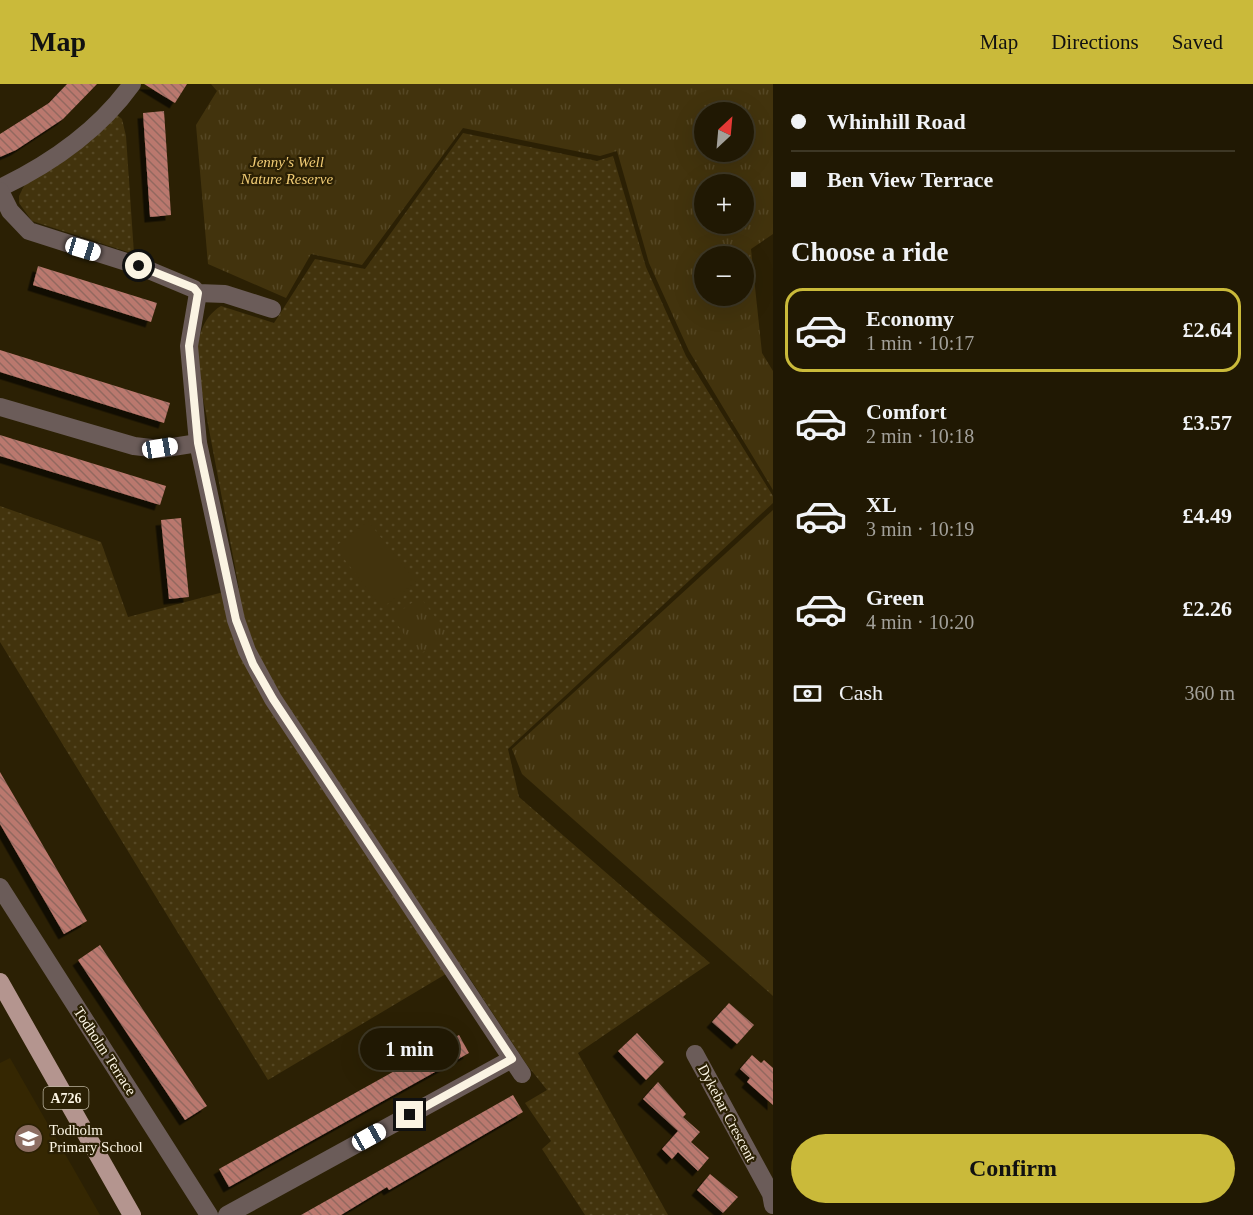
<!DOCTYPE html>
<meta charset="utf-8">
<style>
body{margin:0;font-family:"Times New Roman",serif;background:#2d2512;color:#f1f3f6;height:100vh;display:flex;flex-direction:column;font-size:22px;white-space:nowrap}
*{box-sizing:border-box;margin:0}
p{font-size:20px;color:#a2a09a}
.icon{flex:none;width:33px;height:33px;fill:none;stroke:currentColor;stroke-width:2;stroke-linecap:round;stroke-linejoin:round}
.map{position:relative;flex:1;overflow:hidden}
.sheet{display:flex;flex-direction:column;background:#201803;width:480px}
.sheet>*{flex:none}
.banner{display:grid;align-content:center;height:132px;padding:0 18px;background:#201803}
.needle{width:39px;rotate:26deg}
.tools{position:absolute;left:694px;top:18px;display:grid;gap:12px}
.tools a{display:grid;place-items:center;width:60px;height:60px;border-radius:50%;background:#201803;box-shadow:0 6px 24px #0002,0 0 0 2px #3d3725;font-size:30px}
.end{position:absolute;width:27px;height:27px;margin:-14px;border:8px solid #fbf4e3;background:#111;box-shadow:0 0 0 3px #111}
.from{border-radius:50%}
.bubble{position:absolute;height:42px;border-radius:21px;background:#201803;box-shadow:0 6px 24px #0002,0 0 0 2px #3d3725;font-size:20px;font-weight:600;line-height:42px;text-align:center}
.car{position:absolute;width:18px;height:36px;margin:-18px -9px;border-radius:8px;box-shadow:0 0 4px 2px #0007;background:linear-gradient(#fff 24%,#345 0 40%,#fff 0 76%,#345 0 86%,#fff 0)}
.banner b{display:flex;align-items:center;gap:21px;height:57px;font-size:22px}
.banner b+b{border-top:2px solid #3d3725}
.banner i{width:15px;height:15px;background:#f1f3f6}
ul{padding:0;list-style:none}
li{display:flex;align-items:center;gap:18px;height:84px;margin:0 12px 9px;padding:0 6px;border:3px solid transparent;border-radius:18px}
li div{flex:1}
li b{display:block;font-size:22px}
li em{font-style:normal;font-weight:600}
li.active{border-color:#caba3a}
li>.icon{width:54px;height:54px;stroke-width:1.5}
h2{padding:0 18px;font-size:27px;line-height:72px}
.pay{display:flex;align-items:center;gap:15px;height:66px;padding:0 18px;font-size:22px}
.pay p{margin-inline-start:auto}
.cta{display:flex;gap:12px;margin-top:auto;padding:12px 18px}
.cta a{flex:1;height:69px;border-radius:36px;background:#caba3a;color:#111;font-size:24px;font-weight:600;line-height:69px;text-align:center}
header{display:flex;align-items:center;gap:36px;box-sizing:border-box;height:84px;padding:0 30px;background:#caba3a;color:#111}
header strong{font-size:28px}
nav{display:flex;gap:33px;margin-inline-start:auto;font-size:21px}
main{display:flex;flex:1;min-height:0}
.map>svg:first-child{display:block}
.built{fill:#352702}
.grass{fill:url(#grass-dots)}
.park{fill:url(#park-tufts);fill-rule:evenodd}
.pitch{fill:#42330d}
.building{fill:url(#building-back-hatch);filter:url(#shadow)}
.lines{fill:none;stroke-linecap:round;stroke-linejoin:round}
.minor{stroke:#6b5c59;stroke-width:18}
.major{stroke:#b4958f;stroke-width:18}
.route{stroke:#fbf4e3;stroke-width:8}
.labels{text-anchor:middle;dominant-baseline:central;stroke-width:4.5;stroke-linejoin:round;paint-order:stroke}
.shield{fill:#2b2004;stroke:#bdb4a0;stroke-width:1.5}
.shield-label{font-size:14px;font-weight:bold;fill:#fbf4e3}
.park-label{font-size:15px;font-style:italic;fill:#f1cc75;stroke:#2b2004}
.street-label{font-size:15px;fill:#fbf4e3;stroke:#2b2004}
.poi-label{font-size:15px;fill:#fbf4e3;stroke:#2b2004;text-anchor:start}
</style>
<header>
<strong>Map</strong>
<nav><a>Map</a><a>Directions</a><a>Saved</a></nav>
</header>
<main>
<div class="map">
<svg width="773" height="1131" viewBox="0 0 773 1131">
<defs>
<pattern id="grass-dots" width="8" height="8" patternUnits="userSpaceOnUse" patternTransform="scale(1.5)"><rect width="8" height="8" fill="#42330d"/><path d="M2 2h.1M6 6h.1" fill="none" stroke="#554724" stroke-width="1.8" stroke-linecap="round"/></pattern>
<pattern id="park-tufts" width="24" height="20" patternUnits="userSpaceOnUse" patternTransform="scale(1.5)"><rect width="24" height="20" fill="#42330d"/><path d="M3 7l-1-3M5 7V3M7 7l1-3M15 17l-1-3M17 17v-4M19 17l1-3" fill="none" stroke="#554724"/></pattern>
<pattern id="building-back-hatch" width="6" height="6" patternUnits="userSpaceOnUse" patternTransform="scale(1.5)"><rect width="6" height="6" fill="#ba786e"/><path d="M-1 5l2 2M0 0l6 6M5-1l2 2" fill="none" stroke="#93685f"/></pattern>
<filter id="shadow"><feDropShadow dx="-5.5" dy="5.5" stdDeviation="0" flood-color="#0009"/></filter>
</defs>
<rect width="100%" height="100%" fill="#2b2004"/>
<path class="built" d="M10,974L100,1131H0V979Z"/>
<g class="grass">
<path d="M117,31L122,35L126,52L134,170L32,137L19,119V112L25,100L75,69Z"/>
<path d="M463,49L597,77L613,72L646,183L686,272L773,412V419L508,665L519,713L710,879L578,969L668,1131H585L542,1065L551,1057L525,1019L547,1006L527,981L461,881L268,996L0,558V422L101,458L128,533L239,504L196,277C198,255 201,234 221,222L274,239L315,175L365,185Z"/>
</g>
<g class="park">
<path d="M211,0H773V150L751,165L762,269L773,287V406L689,267L649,179L617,67L600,72L463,44L362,181L311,170L286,214L208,180L196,41L217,7ZM705,28H744V68H705ZM705,100H744V140H705ZM705,172H744V212H705Z"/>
<path d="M773,426V912L522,690L512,665Z"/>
<path d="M420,513L448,550L419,571L392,533Z"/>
</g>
<path class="pitch" d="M368,437L416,498L382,524L335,463Z"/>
<g class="building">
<path d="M67,0H97L63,35L16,66L0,73V50L49,19Z"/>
<path d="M144,0H187L175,19Z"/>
<path d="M164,27L171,131L150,133L143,29Z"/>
<path d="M38,182L157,219L151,238L33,201Z"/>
<path d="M0,266L170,319L164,339L0,288Z"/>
<path d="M0,351L166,402L160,421L0,372Z"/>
<path d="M181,434L189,513L169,515L161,436Z"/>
<path d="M0,688L87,837L64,850L0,740Z"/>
<path d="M100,861L207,1022L185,1036L78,876Z"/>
<path d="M729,919L754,941L737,960L712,938Z"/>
<path d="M637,949L664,978L646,996L618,967Z"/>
<path d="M459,951L469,969L229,1103L219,1085Z"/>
<path d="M752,971L761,979L764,976L773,984V1021L747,998L750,994L740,985Z"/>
<path d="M658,998L686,1030L683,1033L700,1048L691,1058L709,1074L698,1087L678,1068L672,1075L662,1065L678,1047L643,1015Z"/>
<path d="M513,1011L523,1028L389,1106L387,1103L341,1131H301Z"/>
<path d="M710,1090L738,1113L723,1129L697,1106Z"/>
</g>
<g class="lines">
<g class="minor">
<path d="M0,104C50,80 99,46 132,0"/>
<path d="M0,107L10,127L29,147L139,182L194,205L198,209L225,210L272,225"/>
<path d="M198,209L189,262L198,359L236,536L247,567L273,615L522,990"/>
<path d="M0,323L134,362L160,365L198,359"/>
<path d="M0,803L209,1131"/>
<path d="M695,970L771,1110L773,1121"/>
<path d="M227,1131L512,975"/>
</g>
<path class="major" d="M0,898L132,1131"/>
</g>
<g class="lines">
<path class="route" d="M139,182L194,204L198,209L189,262L198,359L236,536L253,580L273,615L512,975L410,1031"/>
</g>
<defs>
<symbol id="school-disc" viewBox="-11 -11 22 22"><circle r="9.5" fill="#8d6e63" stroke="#2b2004"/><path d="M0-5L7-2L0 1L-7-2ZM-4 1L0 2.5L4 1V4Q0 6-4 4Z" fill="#fff"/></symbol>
</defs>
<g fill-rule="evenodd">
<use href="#school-disc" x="12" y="1038" width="33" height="33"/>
</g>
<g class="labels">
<rect class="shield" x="43.5" y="1003" width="45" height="22" rx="4.5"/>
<g class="shield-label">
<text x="66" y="1014">A726</text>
</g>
<g class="park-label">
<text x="287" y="78">Jenny's Well<tspan x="287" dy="17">Nature Reserve</tspan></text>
</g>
<g class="street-label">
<text transform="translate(105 967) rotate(57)">Todholm Terrace</text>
<text transform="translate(727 1029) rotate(62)">Dykebar Crescent</text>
</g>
<g class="poi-label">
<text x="49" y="1046">Todholm<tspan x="49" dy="17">Primary School</tspan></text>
</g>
</g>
</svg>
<div class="tools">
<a><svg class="needle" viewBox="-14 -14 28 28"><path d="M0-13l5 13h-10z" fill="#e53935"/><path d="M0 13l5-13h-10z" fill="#a2a09a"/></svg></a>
<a>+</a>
<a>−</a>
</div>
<i class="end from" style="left:139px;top:182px"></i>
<i class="end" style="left:410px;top:1031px"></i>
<div class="bubble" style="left:360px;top:944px;width:99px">1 min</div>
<i class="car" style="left:83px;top:165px;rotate:107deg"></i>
<i class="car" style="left:160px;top:364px;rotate:81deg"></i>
<i class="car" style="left:369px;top:1053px;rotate:61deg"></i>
</div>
<section class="sheet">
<div class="banner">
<b><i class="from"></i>Whinhill Road</b>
<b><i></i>Ben View Terrace</b>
</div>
<h2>Choose a ride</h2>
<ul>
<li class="active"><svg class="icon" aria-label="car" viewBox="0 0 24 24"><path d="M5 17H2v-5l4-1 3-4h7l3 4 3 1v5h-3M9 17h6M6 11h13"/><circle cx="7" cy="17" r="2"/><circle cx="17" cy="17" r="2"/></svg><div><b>Economy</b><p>1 min · 10:17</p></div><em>£2.64</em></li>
<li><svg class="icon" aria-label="car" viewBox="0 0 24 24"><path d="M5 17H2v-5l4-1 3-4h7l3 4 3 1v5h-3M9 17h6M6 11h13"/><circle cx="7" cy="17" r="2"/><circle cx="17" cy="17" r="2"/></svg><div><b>Comfort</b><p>2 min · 10:18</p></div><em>£3.57</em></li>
<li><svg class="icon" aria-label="car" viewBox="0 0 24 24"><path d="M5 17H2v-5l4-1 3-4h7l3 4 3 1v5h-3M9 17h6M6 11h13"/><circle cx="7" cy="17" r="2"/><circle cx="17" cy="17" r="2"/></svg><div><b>XL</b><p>3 min · 10:19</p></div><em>£4.49</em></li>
<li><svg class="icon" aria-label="car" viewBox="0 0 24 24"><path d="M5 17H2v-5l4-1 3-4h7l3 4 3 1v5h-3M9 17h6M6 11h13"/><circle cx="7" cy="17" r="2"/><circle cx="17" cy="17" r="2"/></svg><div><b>Green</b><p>4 min · 10:20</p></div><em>£2.26</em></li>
</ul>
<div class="pay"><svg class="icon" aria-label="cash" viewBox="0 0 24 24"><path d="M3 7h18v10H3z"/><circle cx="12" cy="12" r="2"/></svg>Cash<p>360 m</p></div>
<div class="cta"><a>Confirm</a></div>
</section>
</main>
